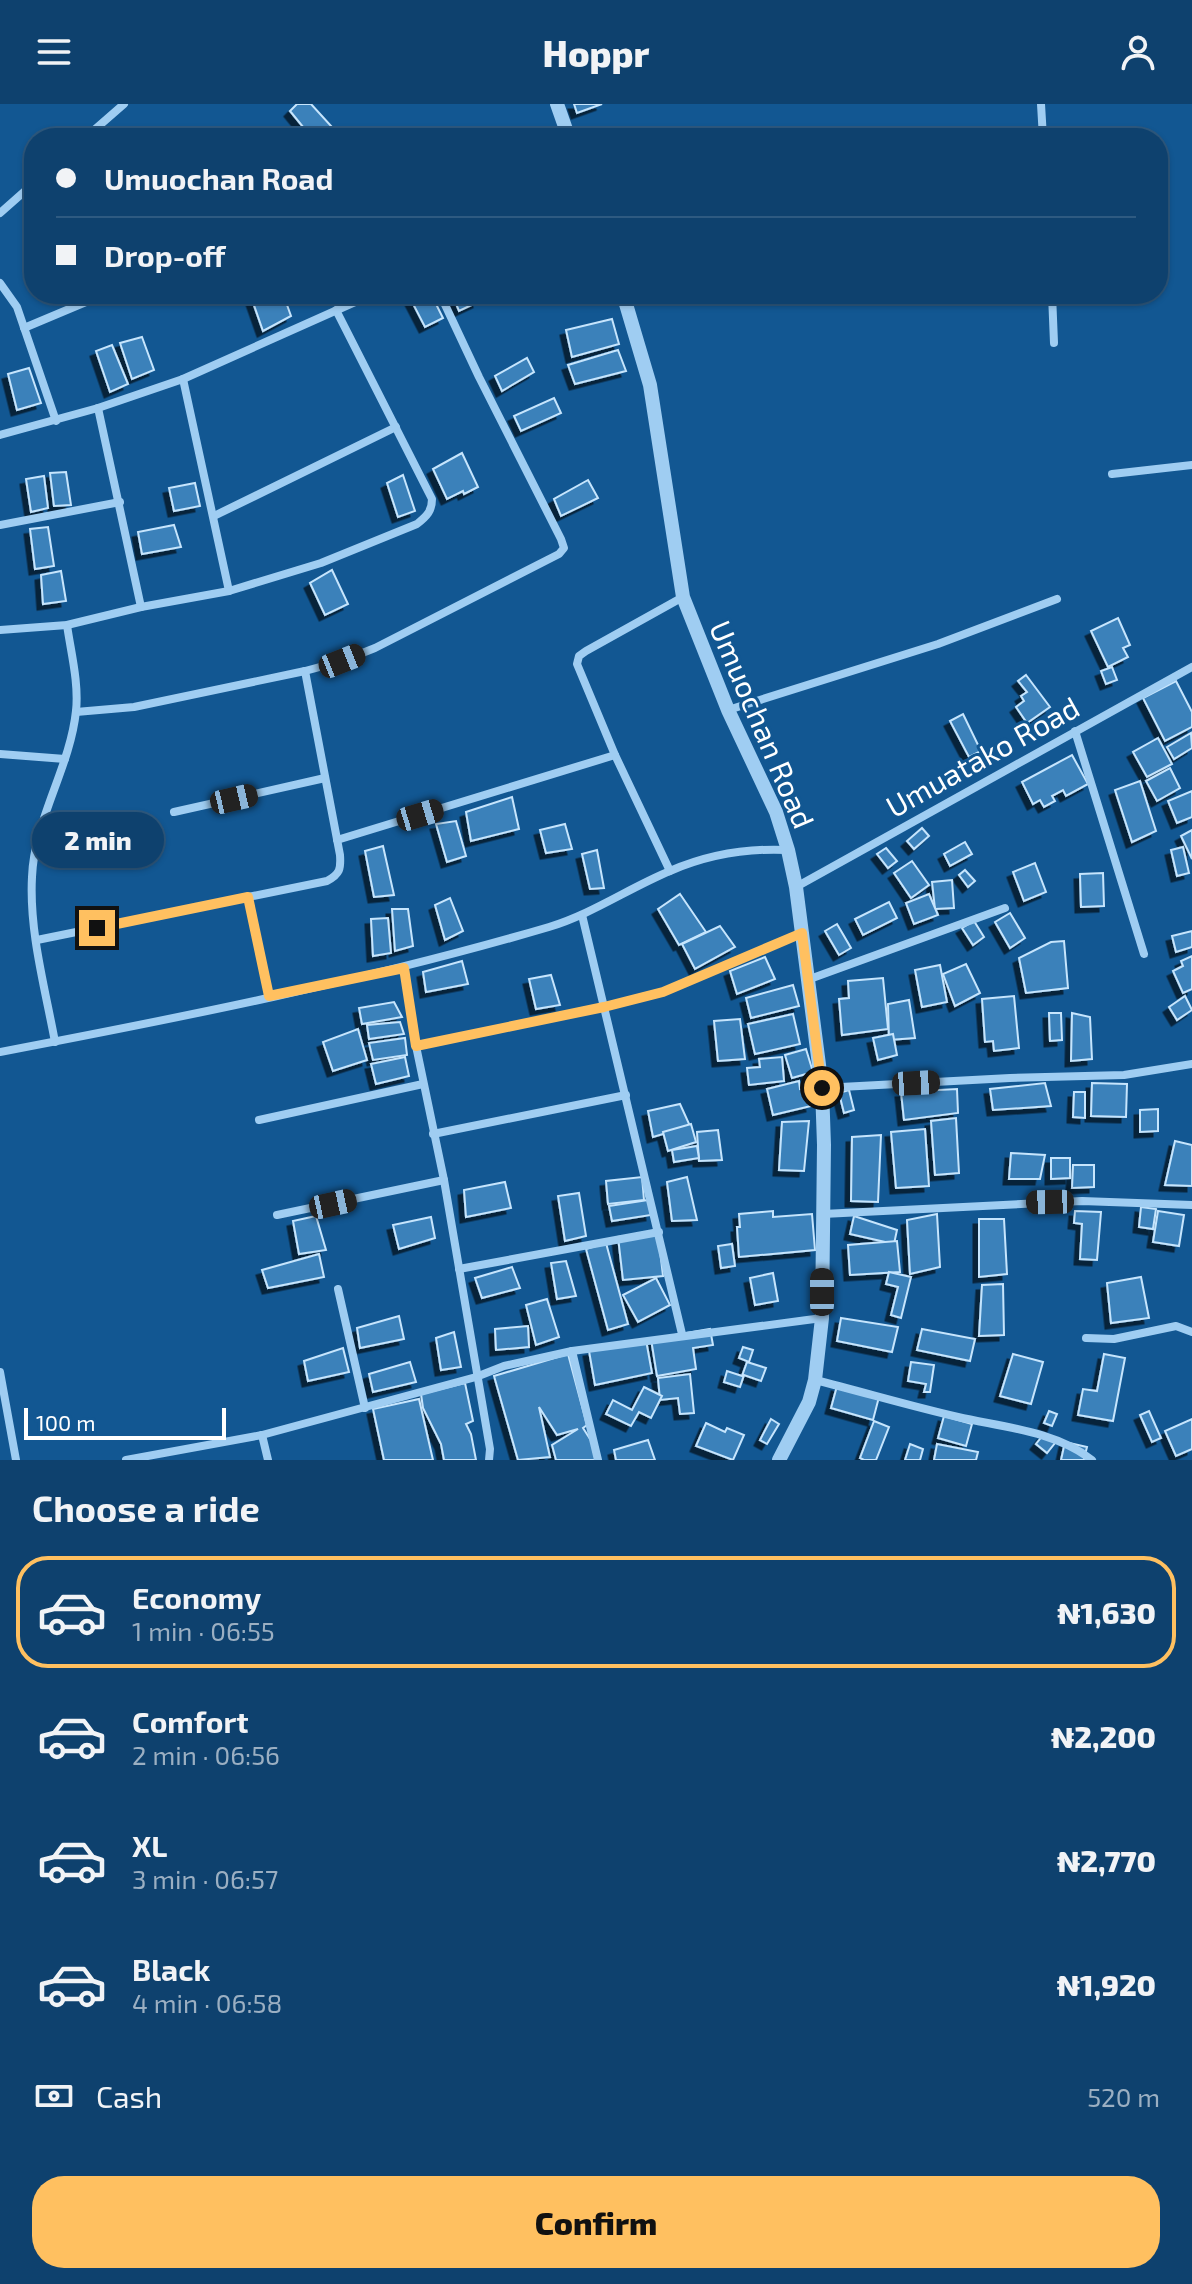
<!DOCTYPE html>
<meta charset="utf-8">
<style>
body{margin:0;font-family:"Exo 2",sans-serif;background:#1c4c76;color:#f1f3f6;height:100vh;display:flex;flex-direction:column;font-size:30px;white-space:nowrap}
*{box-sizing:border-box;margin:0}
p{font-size:26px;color:#9bafc2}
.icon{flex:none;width:44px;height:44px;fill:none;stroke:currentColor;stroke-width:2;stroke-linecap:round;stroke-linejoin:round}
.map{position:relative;height:1356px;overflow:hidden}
.drawer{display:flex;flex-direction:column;background:#0e416e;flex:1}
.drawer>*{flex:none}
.top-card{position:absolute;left:24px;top:24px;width:1144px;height:176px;border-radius:32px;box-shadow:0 2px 6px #0004,0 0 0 2px #2e5a81;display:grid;align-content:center;height:176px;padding:0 32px;background:#0e416e}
.scale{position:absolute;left:24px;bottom:20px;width:202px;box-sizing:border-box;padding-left:8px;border:4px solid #fff;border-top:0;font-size:22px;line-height:28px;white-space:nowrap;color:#fff;-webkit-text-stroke:6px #125792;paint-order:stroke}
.end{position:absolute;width:36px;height:36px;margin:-18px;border:10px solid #ffc060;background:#111;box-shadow:0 0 0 4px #111}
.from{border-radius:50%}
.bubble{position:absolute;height:56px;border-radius:28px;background:#0e416e;box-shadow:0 2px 6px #0004,0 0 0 2px #2e5a81;font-size:26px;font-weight:800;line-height:56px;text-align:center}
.car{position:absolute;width:24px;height:48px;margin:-24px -12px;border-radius:10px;box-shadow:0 0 6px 2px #0007;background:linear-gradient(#222 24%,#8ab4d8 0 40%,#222 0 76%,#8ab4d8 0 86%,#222 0)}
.top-card b{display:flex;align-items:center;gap:28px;height:76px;font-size:30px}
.top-card b+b{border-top:2px solid #2e5a81}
.top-card i{width:20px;height:20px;background:#f1f3f6}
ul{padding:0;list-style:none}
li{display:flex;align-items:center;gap:24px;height:112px;margin:0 16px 12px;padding:0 16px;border:4px solid transparent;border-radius:32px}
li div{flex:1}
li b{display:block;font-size:30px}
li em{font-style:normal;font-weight:800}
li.selected{border-color:#ffc060}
li>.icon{width:72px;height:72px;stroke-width:1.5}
h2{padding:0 32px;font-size:36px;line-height:96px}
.pay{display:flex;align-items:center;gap:20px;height:88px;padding:0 32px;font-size:30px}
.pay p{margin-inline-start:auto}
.button{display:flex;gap:16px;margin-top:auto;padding:16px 32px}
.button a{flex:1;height:92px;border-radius:32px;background:#ffc060;color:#111;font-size:32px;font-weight:800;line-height:92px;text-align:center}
header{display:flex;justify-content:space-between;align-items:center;height:104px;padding:0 32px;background:#0e416e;font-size:36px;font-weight:800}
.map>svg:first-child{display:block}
.building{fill:#3b81ba;stroke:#c6e5fd;stroke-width:2;filter:url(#shadow)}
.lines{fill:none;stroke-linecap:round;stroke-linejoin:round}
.minor{stroke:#9fcdf2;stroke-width:8}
.tertiary{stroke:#9fcdf2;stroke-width:14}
.route{stroke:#ffc060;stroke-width:10}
.labels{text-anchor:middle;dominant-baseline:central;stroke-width:6;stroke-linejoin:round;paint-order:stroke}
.street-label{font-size:30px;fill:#fff;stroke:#125792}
</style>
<header><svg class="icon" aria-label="menu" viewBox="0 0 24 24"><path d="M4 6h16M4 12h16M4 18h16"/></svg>Hoppr<svg class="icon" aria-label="person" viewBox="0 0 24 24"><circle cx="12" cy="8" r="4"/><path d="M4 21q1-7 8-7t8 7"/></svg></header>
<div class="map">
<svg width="1192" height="1356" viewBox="0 0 1192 1356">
<defs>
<filter id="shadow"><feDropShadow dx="-5.5" dy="5.5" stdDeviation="0" flood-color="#0009"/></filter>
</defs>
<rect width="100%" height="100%" fill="#125792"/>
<g class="building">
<path d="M297,0H311L342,34H312L290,7Z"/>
<path d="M574,0H602L577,9Z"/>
<path d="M250,190H283L291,212L263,227Z"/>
<path d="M417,190H431L443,214L425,223L410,194Z"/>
<path d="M452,190H475L478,198L459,207Z"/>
<path d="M612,215L619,240L572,253L566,226Z"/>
<path d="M142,233L154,266L132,275L120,239Z"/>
<path d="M112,241L128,280L110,288L96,247Z"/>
<path d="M618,246L626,267L575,280L568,261Z"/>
<path d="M527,254L534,268L502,287L495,272Z"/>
<path d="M29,264L41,299L17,306L8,270Z"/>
<path d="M554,294L561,309L521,327L514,312Z"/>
<path d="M462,349L478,383L464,390L463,387L447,395L433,365Z"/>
<path d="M66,368L71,401L54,402L50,369Z"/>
<path d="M403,371L415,407L398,413L387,379Z"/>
<path d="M44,372L48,404L31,408L26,375Z"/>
<path d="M588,376L598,394L561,412L554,395Z"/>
<path d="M195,379L200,402L174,407L169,384Z"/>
<path d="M174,421L181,443L142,450L138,428Z"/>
<path d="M48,423L54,462L35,465L30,425Z"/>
<path d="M332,466L348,500L325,511L310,479Z"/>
<path d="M61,467L66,497L43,500L41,471Z"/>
<path d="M1118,514L1130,541L1123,544L1128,553L1108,563L1091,527Z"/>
<path d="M1112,563L1117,576L1106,580L1101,567Z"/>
<path d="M1026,571L1050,603L1027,619L1016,603L1024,597L1021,592L1027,588L1018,577Z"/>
<path d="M1176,577L1192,608V623L1165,637L1143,594Z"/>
<path d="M963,610L981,647L969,653L950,617Z"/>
<path d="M1191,629L1192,644L1174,655L1167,643Z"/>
<path d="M1158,634L1172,660L1147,673L1133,648Z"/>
<path d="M1072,651L1088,680L1066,692L1063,686L1052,692L1055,697L1044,703L1040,696L1033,700L1022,678Z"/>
<path d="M1170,664L1180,684L1157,697L1146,677Z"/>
<path d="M1140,677L1156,727L1132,738L1115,686Z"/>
<path d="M1192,687V713L1177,719L1168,697Z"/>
<path d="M512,693L519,725L471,737L466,708Z"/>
<path d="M456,717L466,752L447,758L436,720Z"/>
<path d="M565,720L572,745L546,749L540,726Z"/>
<path d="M922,724L929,732L914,745L907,737Z"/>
<path d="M1192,726V755L1181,732Z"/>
<path d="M965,738L972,750L950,762L944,750Z"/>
<path d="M383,742L394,791L374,793L365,747Z"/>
<path d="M1183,743L1189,769L1177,772L1171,746Z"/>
<path d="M886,744L897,757L888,764L877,750Z"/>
<path d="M597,746L604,784L590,785L582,750Z"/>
<path d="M912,757L929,781L911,794L894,769Z"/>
<path d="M1035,759L1046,788L1024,797L1013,768Z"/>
<path d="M965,766L975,777L968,783L959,771Z"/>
<path d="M1103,769L1104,802L1081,803L1080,770Z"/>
<path d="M952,776L954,804L935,805L932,778Z"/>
<path d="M680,790L706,828L679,841L658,805Z"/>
<path d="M929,790L938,811L914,820L906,799Z"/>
<path d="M450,794L463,827L445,836L435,801Z"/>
<path d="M889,798L897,814L863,831L855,815Z"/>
<path d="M392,805H408L413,842L395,847Z"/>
<path d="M1010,809L1025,834L1010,844L995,818Z"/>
<path d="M388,814L391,849L373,852L371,815Z"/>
<path d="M974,817L984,833L973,841L962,824Z"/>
<path d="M837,820L851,844L839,851L825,827Z"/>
<path d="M720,822L735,843L695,865L682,840Z"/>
<path d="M1192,827V843L1176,848L1172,832Z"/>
<path d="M1064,837L1068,884L1026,889L1019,854L1051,838Z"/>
<path d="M1192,852V885L1183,889L1173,867L1183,862L1181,857Z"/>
<path d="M765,853L775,875L737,890L730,867Z"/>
<path d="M462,857L468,880L426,888L423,868Z"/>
<path d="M966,860L980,889L955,902L943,870Z"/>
<path d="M940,861L947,898L922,903L915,866Z"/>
<path d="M551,871L560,901L536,905L529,875Z"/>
<path d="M883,874L888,925L842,931L839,895L849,894L848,877Z"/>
<path d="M793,881L799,902L751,914L746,894Z"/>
<path d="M1014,892L1019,944L994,947L993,937L985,938L982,895Z"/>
<path d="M1185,892L1192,906L1177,916L1169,903Z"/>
<path d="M909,896L915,934L889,936L888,900Z"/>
<path d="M394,898L402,913L362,920L359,904Z"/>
<path d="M1049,909H1061L1062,936L1050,937Z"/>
<path d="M1072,909L1090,913L1092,955L1071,957Z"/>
<path d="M793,910L800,940L755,950L748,920Z"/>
<path d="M740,915L745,955L718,957L714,917Z"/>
<path d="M400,918L404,930L369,935L367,921Z"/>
<path d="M358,925L367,956L333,967L323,938Z"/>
<path d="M893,930L897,951L878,956L873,934Z"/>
<path d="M405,934L407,951L373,956L369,939Z"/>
<path d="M806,945L813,968L792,974L785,951Z"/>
<path d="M405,953L409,972L376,980L371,960Z"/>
<path d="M782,953L784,977L749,981L747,964L760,963L759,955Z"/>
<path d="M799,977L800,985L806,983L811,1002L773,1011L767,985Z"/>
<path d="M1045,979L1051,1002L993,1006L990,985Z"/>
<path d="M1092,979L1127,980L1126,1013L1091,1012Z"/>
<path d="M957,985L958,1009L904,1016L901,988Z"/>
<path d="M849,986L854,1006L844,1009L839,989Z"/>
<path d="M1074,988H1085V1014L1073,1013Z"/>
<path d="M680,1000L690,1022L653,1033L648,1007Z"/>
<path d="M1158,1005V1027L1140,1028V1006Z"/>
<path d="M956,1014L959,1069L935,1071L931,1017Z"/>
<path d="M809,1017L804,1067L779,1066L782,1018Z"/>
<path d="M691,1020L696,1038L668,1047L663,1028Z"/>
<path d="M925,1025L929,1082L896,1084L891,1028Z"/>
<path d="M718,1026L722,1056L699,1057L697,1028Z"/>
<path d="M881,1031L878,1098L851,1097L852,1033Z"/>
<path d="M1175,1037L1192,1041V1082L1165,1081Z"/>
<path d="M697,1042L699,1054L674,1058L672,1046Z"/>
<path d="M1011,1049L1045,1051L1040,1075H1009Z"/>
<path d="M1051,1054H1070V1074L1051,1075Z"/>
<path d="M1073,1061H1094V1083L1072,1084Z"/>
<path d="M642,1073L644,1096L608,1100L606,1077Z"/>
<path d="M687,1073L697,1116L672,1117L667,1078Z"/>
<path d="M505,1078L511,1104L466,1113L464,1086Z"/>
<path d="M579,1089L586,1132L565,1137L558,1092Z"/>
<path d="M648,1096L651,1111L612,1117L609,1102Z"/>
<path d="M1141,1103L1156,1105L1153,1125L1139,1123Z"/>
<path d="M773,1107V1113L812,1110L815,1146L739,1153L737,1123H740L739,1110Z"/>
<path d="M1075,1107L1101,1108L1097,1156L1080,1155L1082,1120L1074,1119Z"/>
<path d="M1158,1107L1184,1111L1179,1142L1153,1138Z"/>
<path d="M937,1110L940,1163L910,1170L907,1116Z"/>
<path d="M316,1112L326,1146L299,1150L293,1117Z"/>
<path d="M854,1112L897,1126L894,1140L850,1130Z"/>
<path d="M431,1113L435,1134L399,1145L393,1121Z"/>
<path d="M979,1115H1004L1007,1170L979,1173Z"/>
<path d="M658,1129L663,1172L623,1176L618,1133Z"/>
<path d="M897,1137L900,1168L850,1171L848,1141Z"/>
<path d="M606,1139L628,1220L608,1226L586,1145Z"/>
<path d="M732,1140L735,1162L721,1164L718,1142Z"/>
<path d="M319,1150L324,1173L268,1184L262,1166Z"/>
<path d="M566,1157L576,1192L557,1195L551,1159Z"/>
<path d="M512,1163L520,1184L482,1194L475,1174Z"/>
<path d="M889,1168L911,1173L901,1214L891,1211L898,1183L886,1180Z"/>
<path d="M773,1169L778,1197L755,1201L750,1174Z"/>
<path d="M1141,1173L1149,1214L1111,1219L1107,1179Z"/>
<path d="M656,1174L670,1201L638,1218L623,1191Z"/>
<path d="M1003,1180L1004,1231L979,1232L982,1181Z"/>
<path d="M547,1195L559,1233L536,1241L526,1201Z"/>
<path d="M399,1212L404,1235L360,1244L357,1224Z"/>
<path d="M841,1214L898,1223L892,1248L837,1237Z"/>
<path d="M528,1222L529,1243L496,1246L495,1225Z"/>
<path d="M710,1225L713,1241L693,1244L696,1265L657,1272L651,1235Z"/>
<path d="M922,1225L975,1235L970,1257L917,1246Z"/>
<path d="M454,1228L461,1263L441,1266L436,1234Z"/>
<path d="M646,1236L652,1269L595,1281L589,1247Z"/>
<path d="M743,1243L753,1246L749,1258L739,1254Z"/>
<path d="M343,1244L349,1268L308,1277L304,1257Z"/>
<path d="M568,1250L587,1321L583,1324L592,1338L597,1356H556L552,1341L578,1325L557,1331L539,1303L550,1353L518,1356L494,1272Z"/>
<path d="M1013,1250L1043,1258L1031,1300L1000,1292Z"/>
<path d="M1104,1250L1125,1254L1113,1317L1078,1311L1083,1285L1097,1287Z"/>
<path d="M410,1258L416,1278L373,1288L369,1270Z"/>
<path d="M747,1258L766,1264L761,1277L744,1271L740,1283L724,1278L727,1267L742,1272Z"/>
<path d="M911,1258L934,1261L930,1288H924L926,1280L908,1277Z"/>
<path d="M690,1270L694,1309L680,1310L678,1294L660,1296L658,1274Z"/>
<path d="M465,1279L473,1317L466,1320L471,1330L476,1356H444L441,1340L423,1304L421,1290Z"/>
<path d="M837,1282L879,1293L873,1316L831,1304Z"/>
<path d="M644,1283L662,1292L651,1314L639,1308L631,1322L606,1310L613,1296L632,1306Z"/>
<path d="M419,1295L433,1356H384L373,1305Z"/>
<path d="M1049,1307L1057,1310L1052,1322L1044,1319Z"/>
<path d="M1149,1307L1161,1334L1152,1338L1140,1311Z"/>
<path d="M944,1312L972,1320L966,1342L938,1334Z"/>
<path d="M771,1315L779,1320L767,1340L760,1336Z"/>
<path d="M1192,1315V1345L1176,1352L1165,1327Z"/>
<path d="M874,1317L889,1323L876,1356H864L860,1354Z"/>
<path d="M706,1319L725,1328L727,1324L744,1331L733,1356L696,1342Z"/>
<path d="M1043,1331L1055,1339L1047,1349L1036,1340Z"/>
<path d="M648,1336L655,1356H616L614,1346Z"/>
<path d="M1065,1338L1087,1343L1084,1355L1089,1356H1061Z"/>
<path d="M910,1340L923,1345L920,1356H905Z"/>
<path d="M937,1340L978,1348L976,1356H934Z"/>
</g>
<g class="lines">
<g class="minor">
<path d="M1041,0L1043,34"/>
<path d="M85,34L124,0"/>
<path d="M399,34L412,30L419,34"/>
<path d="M0,109L34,79"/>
<path d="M0,179L17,203L56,317"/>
<path d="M1052,190L1054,239"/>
<path d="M24,224L105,190"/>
<path d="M98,304L141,503"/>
<path d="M0,331L98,304L183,275L373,190"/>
<path d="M1112,370L1192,361"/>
<path d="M214,412L396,323"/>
<path d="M0,421L120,398"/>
<path d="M229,487L321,459L417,420C427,412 432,407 432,395L336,206"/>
<path d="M0,526L67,521L141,503L229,487L183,275"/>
<path d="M728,606L938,540L1057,495"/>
<path d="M76,608L134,603L305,567L342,557L375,544L559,450L564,444L561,435L479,273L440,190"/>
<path d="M1075,627L1144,850"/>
<path d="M0,650L65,655"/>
<path d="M174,708L325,674"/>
<path d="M337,736L615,651"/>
<path d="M670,767L615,651L577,560L579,552L586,547L683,493"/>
<path d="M796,783L1192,563"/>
<path d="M248,793L269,892"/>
<path d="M582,811L682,1230"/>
<path d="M37,836L327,777C340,770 341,765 340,751L305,567"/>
<path d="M404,864L416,942L444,1076L490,1345L489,1356"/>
<path d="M807,876L1005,804"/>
<path d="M55,938C45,884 29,827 32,773C34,716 70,664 76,607C79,579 71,549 67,521"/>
<path d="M416,942L604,903L663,888L802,829"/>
<path d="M0,948C184,913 369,876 549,823C592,810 629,784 670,767C709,750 747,744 788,746"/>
<path d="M822,984L1010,974L1124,971L1192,960"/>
<path d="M259,1016L423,980"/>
<path d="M433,1030L626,991"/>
<path d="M823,1110L1082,1097L1192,1101"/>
<path d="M277,1111L444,1076"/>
<path d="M459,1165L659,1128"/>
<path d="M338,1185L365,1304"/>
<path d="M1086,1234L1114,1235L1176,1222L1192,1228"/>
<path d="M572,1247L598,1356"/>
<path d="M0,1268L16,1356"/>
<path d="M815,1276C863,1288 910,1302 958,1313C1002,1323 1056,1327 1092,1356"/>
<path d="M262,1331L268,1356"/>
<path d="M126,1356L262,1331L476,1273L504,1262L572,1247L822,1214"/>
</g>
<g class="tertiary">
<path d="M557,0L569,34"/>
<path d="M623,190L650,281L683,493L728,606L776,708L788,746L796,783L822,984L824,1041L822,1214L815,1276L809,1298L779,1356"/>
</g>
</g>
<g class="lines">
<path class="route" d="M97,824L248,793L269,892L404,864L416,942L604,903L663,888L802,829L822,984"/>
</g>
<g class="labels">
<g class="street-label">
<text transform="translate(763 620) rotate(67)">Umuochan Road</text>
<text transform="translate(982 652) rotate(-29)">Umuatako Road</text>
</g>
</g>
</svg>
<div class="scale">100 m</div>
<i class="end from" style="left:822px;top:984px"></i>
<i class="end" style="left:97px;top:824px"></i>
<div class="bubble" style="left:32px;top:708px;width:132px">2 min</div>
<i class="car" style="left:342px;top:557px;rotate:68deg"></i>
<i class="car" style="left:234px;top:695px;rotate:77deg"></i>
<i class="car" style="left:420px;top:711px;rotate:73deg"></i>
<i class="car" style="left:916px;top:979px;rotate:87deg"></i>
<i class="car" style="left:1050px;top:1098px;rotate:269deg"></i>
<i class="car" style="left:333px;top:1100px;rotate:78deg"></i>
<i class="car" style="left:822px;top:1188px;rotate:0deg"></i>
<div class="top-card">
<b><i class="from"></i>Umuochan Road</b>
<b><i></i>Drop-off</b>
</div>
</div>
<section class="drawer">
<h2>Choose a ride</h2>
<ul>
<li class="selected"><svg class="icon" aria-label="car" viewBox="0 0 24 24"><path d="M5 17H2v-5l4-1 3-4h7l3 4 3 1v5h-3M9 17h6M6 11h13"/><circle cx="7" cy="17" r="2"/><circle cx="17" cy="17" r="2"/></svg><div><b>Economy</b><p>1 min · 06:55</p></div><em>₦1,630</em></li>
<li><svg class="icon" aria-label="car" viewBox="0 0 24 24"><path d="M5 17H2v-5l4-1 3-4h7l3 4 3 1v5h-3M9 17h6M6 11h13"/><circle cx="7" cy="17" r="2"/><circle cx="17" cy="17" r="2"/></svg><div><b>Comfort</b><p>2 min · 06:56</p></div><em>₦2,200</em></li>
<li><svg class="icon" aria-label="car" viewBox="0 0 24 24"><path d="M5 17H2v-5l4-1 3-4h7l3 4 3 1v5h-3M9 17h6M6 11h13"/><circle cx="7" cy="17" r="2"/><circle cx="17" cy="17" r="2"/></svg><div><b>XL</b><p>3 min · 06:57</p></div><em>₦2,770</em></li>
<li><svg class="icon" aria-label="car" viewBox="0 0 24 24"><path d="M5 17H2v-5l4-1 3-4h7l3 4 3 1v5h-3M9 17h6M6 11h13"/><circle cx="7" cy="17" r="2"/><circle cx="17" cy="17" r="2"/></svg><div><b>Black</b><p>4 min · 06:58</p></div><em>₦1,920</em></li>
</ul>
<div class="pay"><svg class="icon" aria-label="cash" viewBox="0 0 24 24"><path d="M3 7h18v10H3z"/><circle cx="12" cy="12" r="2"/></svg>Cash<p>520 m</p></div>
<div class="button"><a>Confirm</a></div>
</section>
